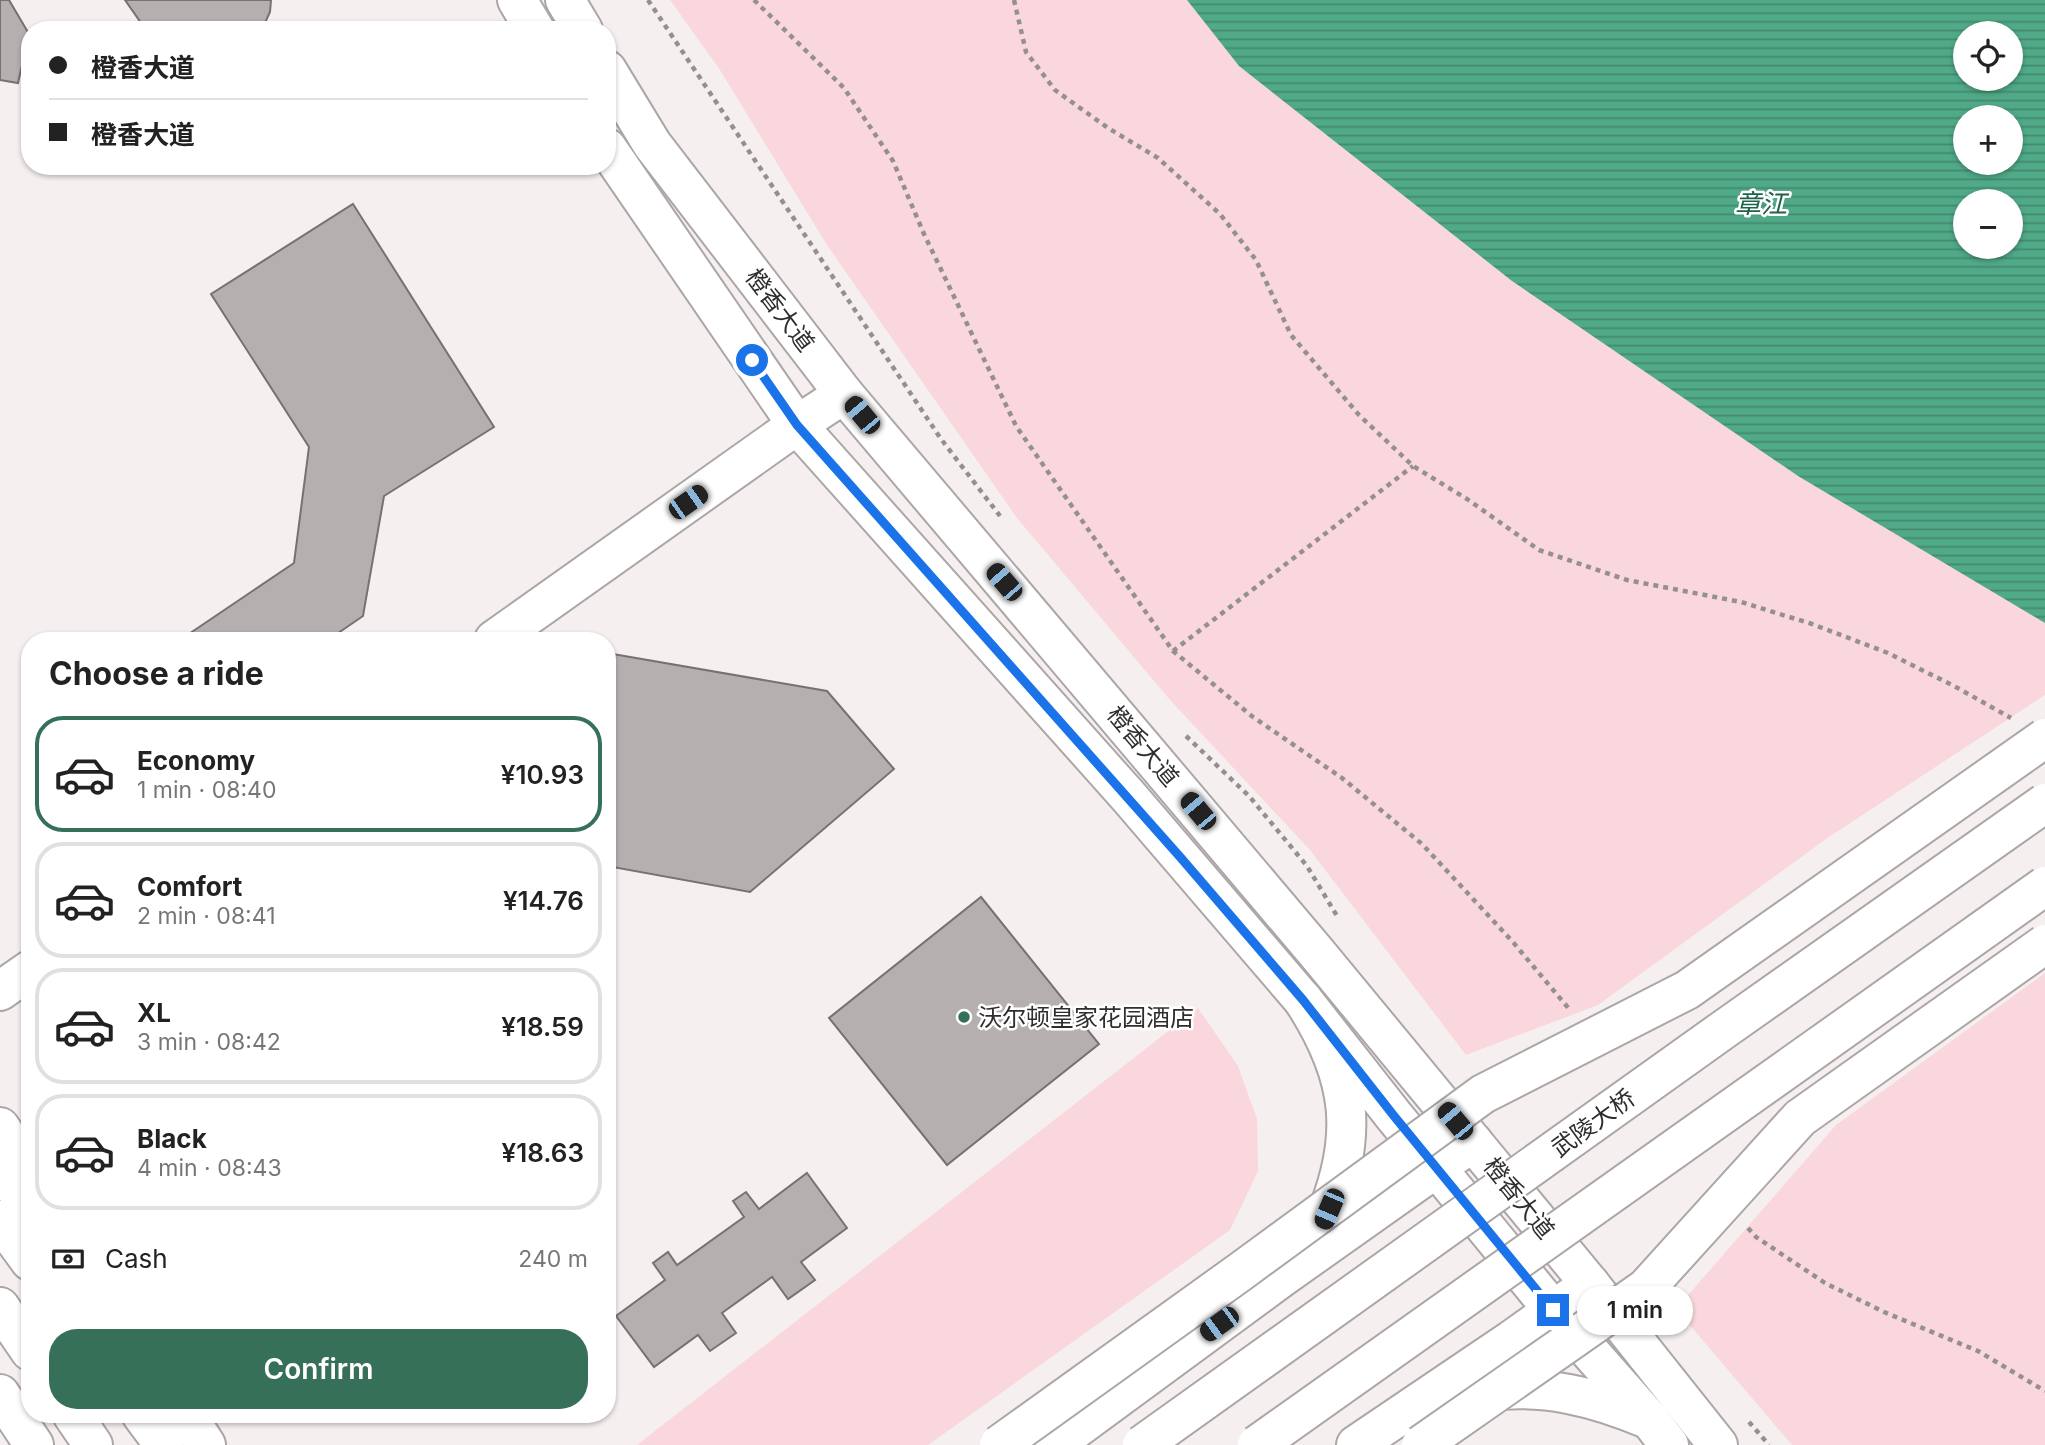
<!DOCTYPE html>
<meta charset="utf-8">
<style>
body{margin:0;font-family:Inter,"Noto Sans SC",sans-serif;background:#f6f6f6;color:#222;height:100vh;display:flex;flex-direction:column;font-size:26px;white-space:nowrap}
*{box-sizing:border-box;margin:0}
p{font-size:23px;color:#767676}
.icon{flex:none;width:38px;height:38px;fill:none;stroke:currentColor;stroke-width:2;stroke-linecap:round;stroke-linejoin:round}
.map{position:relative;flex:1;overflow:hidden}
.side{position:absolute;left:21px;top:632px;width:595px;height:791px;display:flex;flex-direction:column;background:#fff;border-radius:28px;box-shadow:0 2px 5px #0004}
.side>*{flex:none}
.guide{position:absolute;left:21px;top:21px;width:595px;height:154px;border-radius:28px;box-shadow:0 2px 5px #0004;display:grid;align-content:center;height:154px;padding:0 28px;background:#fff}
.buttons{position:absolute;left:1953px;top:21px;display:grid;gap:14px}
.buttons a{display:grid;place-items:center;width:70px;height:70px;border-radius:50%;background:#fff;box-shadow:0 2px 5px #0004;font-size:35px}
.end{position:absolute;width:32px;height:32px;margin:-16px;border:9px solid #1a73e8;background:#fff;box-shadow:0 0 0 4px #fff}
.from{border-radius:50%}
.bubble{position:absolute;height:49px;border-radius:24px;background:#fff;box-shadow:0 2px 5px #0004;font-size:23px;font-weight:600;line-height:49px;text-align:center}
.car{position:absolute;width:21px;height:42px;margin:-21px -10px;border-radius:9px;box-shadow:0 0 5px 2px #0007;background:linear-gradient(#222 24%,#8ab4d8 0 40%,#222 0 76%,#8ab4d8 0 86%,#222 0)}
.guide b{display:flex;align-items:center;gap:24px;height:66px;font-size:26px}
.guide b+b{border-top:2px solid #e0e0e0}
.guide i{width:18px;height:18px;background:#222}
ul{padding:0;list-style:none}
li{display:flex;align-items:center;gap:21px;height:116px;margin:0 14px 10px;padding:0 14px;border:4px solid #e0e0e0;border-radius:28px}
li div{flex:1}
li b{display:block;font-size:26px}
li em{font-style:normal;font-weight:600}
li.selected{border-color:#367059}
li>.icon{width:63px;height:63px;stroke-width:1.5}
h2{padding:0 28px;font-size:32px;line-height:84px}
.pay{display:flex;align-items:center;gap:18px;height:77px;padding:0 28px;font-size:26px}
.pay p{margin-inline-start:auto}
.button{display:flex;gap:14px;margin-top:auto;padding:14px 28px}
.button a{flex:1;height:80px;border-radius:28px;background:#367059;color:#fff;font-size:28px;font-weight:600;line-height:80px;text-align:center}
.map>svg:first-child{display:block}
.park{fill:#f9d7dd}
.water{fill:url(#water-rules);fill-rule:evenodd}
.building{fill:#b6afb0;stroke:#767172;stroke-width:2}
.lines{fill:none;stroke-linecap:round;stroke-linejoin:round}
.tertiary-casing{stroke:#ada6a7;stroke-width:42}
.secondary-casing{stroke:#ada6a7;stroke-width:42}
.primary-casing{stroke:#ada6a7;stroke-width:42}
.trunk-casing{stroke:#ada6a7;stroke-width:42}
.path{stroke:#949091;stroke-width:4.5;stroke-dasharray:5 5;stroke-linecap:butt}
.tertiary{stroke:#fff;stroke-width:38}
.secondary{stroke:#fff;stroke-width:38}
.primary{stroke:#fff;stroke-width:38}
.trunk{stroke:#fff;stroke-width:38}
.tertiary-bridge-casing{stroke:#ada6a7;stroke-width:42;stroke-linecap:butt}
.primary-bridge-casing{stroke:#ada6a7;stroke-width:42;stroke-linecap:butt}
.tertiary-bridge{stroke:#fff;stroke-width:38}
.primary-bridge{stroke:#fff;stroke-width:38}
.route{stroke:#1a73e8;stroke-width:9}
.poi-dot{fill:#367059;stroke:#fff;stroke-width:2.5}
.labels{text-anchor:middle;dominant-baseline:central;stroke-width:5;stroke-linejoin:round;paint-order:stroke}
.street-label{font-size:24px;fill:#302d2e;stroke:#fff}
.poi-label{font-size:24px;fill:#302d2e;stroke:#fff;text-anchor:start}
.water-label{font-size:26px;font-style:italic;fill:#20634b;stroke:#fff}
</style>
<div class="map">
<svg width="2045" height="1445" viewBox="0 0 2045 1445">
<defs>
<pattern id="water-rules" width="6" height="5" patternUnits="userSpaceOnUse" patternTransform="scale(1.75)"><rect width="6" height="5" fill="#50a987"/><path d="M0 2.5h6" fill="none" stroke="#438a6f"/></pattern>
</defs>
<rect width="100%" height="100%" fill="#f5eff0"/>
<g class="park">
<path d="M670,0H1187L1239,66L1512,281L1798,476L2045,623V695L1826,839L1598,1005L1466,1055L1310,850L1170,700L1017,518L827,245L720,70Z"/>
<path d="M2045,973V1445H1792L1676,1309L1836,1125Z"/>
<path d="M1198,1008L1238,1066L1257,1119L1258,1171L1230,1230L928,1445H637Z"/>
</g>
<path class="water" d="M1187,0H2045V623L1798,476L1512,281L1239,66ZM1965,33H2011V79H1965ZM1965,117H2011V163H1965ZM1965,201H2011V247H1965Z"/>
<g class="building">
<path d="M0,0H9L29,34L18,83L0,80Z"/>
<path d="M125,0H271L270,12L264,25L258,30H205L198,25L190,30H146Z"/>
<path d="M353,204L494,427L384,496L363,616L328,640H180L294,563L309,447L211,294Z"/>
<path d="M607,653L827,691L894,769L750,892L607,866Z"/>
<path d="M981,897L1099,1044L947,1165L829,1018Z"/>
<path d="M807,1173L847,1228L801,1262L815,1280L788,1299L772,1277L722,1313L736,1333L710,1351L698,1335L654,1367L616,1316L665,1280L653,1263L668,1252L677,1265L744,1217L733,1201L746,1192L759,1209Z"/>
</g>
<g class="lines">
<defs>
<g id="tertiary">
<path d="M494,640L797,425L844,394"/>
<path d="M0,991L30,970"/>
<path d="M0,1127L30,1173"/>
<path d="M186,1414L206,1445"/>
</g>
<g id="secondary">
<path d="M517,0L535,30"/>
<path d="M565,0L583,30"/>
<path d="M607,70L652,144L844,394L1316,952L1590,1284L1718,1445"/>
<path d="M607,148L797,425L1129,797L1303,1000L1394,1116L1553,1310L1650,1420L1669,1445"/>
</g>
<g id="primary">
<path d="M1303,1000C1353,1077 1360,1137 1323,1223"/>
<path d="M0,1166L30,1210"/>
<path d="M1484,1392C1542,1383 1596,1397 1650,1420"/>
<path d="M1054,1445L1281,1278L1473,1142"/>
<path d="M1356,1445L1510,1341L1590,1284"/>
</g>
<g id="trunk">
<path d="M0,1220L30,1261"/>
<path d="M0,1307L30,1351"/>
<path d="M0,1394L34,1445"/>
<path d="M72,1414L93,1445"/>
<path d="M141,1414L164,1445"/>
</g>
</defs>
<use href="#tertiary" class="tertiary-casing"/>
<use href="#secondary" class="secondary-casing"/>
<use href="#primary" class="primary-casing"/>
<use href="#trunk" class="trunk-casing"/>
<g class="path">
<path d="M648,0L941,439L1000,516"/>
<path d="M754,0L844,88L893,161L924,234L1016,426L1173,651L1253,717L1342,778L1422,844L1512,941L1570,1010"/>
<path d="M1014,0L1026,52L1055,90L1108,128L1158,158L1220,214L1256,260L1291,335L1359,415L1413,466L1467,499L1539,550L1627,580L1741,602L1812,624L1888,653L1954,686L2011,718"/>
<path d="M1173,651L1413,466"/>
<path d="M1186,736L1249,796L1307,866L1337,916"/>
<path d="M1748,1228L1756,1237L1825,1283L1884,1312L1978,1351L2045,1391"/>
<path d="M1749,1422L1769,1445"/>
</g>
<use href="#tertiary" class="tertiary"/>
<use href="#secondary" class="secondary"/>
<use href="#primary" class="primary"/>
<use href="#trunk" class="trunk"/>
<defs>
<g id="tertiary-bridge">
<path d="M999,1445L1240,1272L1483,1094L1687,990L2045,738"/>
<path d="M1421,1445L1646,1288L1800,1118L2045,944"/>
</g>
<g id="primary-bridge">
<path d="M1142,1445L1723,1030L2045,803"/>
<path d="M1257,1445L2045,886"/>
</g>
</defs>
<use href="#tertiary-bridge" class="tertiary-bridge-casing"/>
<use href="#primary-bridge" class="primary-bridge-casing"/>
<use href="#tertiary-bridge" class="tertiary-bridge"/>
<use href="#primary-bridge" class="primary-bridge"/>
</g>
<g class="lines">
<path class="route" d="M752,360L797,425L1181,858L1303,1000L1394,1116L1553,1310"/>
</g>
<circle class="poi-dot" cx="964" cy="1017" r="7"/>
<g class="labels">
<g class="street-label">
<text transform="translate(780 310) rotate(53)">橙香大道</text>
<text transform="translate(1143 746) rotate(50)">橙香大道</text>
<text transform="translate(1593 1123) rotate(-36)">武陵大桥</text>
<text transform="translate(1519 1198) rotate(51)">橙香大道</text>
</g>
<g class="poi-label">
<text x="978" y="1017">沃尔顿皇家花园酒店</text>
</g>
<g class="water-label">
<text x="1761" y="203">章江</text>
</g>
</g>
</svg>
<div class="buttons">
<a><svg class="icon" aria-label="locate" viewBox="0 0 24 24"><circle cx="12" cy="12" r="6"/><path d="M12 2v4M12 18v4M2 12h4M18 12h4"/></svg></a>
<a>+</a>
<a>−</a>
</div>
<i class="end from" style="left:752px;top:360px"></i>
<i class="end" style="left:1553px;top:1310px"></i>
<div class="bubble" style="left:1577px;top:1286px;width:116px">1 min</div>
<i class="car" style="left:862px;top:415px;rotate:320deg"></i>
<i class="car" style="left:688px;top:502px;rotate:55deg"></i>
<i class="car" style="left:1004px;top:582px;rotate:319deg"></i>
<i class="car" style="left:1198px;top:811px;rotate:320deg"></i>
<i class="car" style="left:1455px;top:1121px;rotate:320deg"></i>
<i class="car" style="left:1329px;top:1209px;rotate:203deg"></i>
<i class="car" style="left:1219px;top:1324px;rotate:234deg"></i>
<div class="guide">
<b><i class="from"></i>橙香大道</b>
<b><i></i>橙香大道</b>
</div>
<section class="side">
<h2>Choose a ride</h2>
<ul>
<li class="selected"><svg class="icon" aria-label="car" viewBox="0 0 24 24"><path d="M5 17H2v-5l4-1 3-4h7l3 4 3 1v5h-3M9 17h6M6 11h13"/><circle cx="7" cy="17" r="2"/><circle cx="17" cy="17" r="2"/></svg><div><b>Economy</b><p>1 min · 08:40</p></div><em>¥10.93</em></li>
<li><svg class="icon" aria-label="car" viewBox="0 0 24 24"><path d="M5 17H2v-5l4-1 3-4h7l3 4 3 1v5h-3M9 17h6M6 11h13"/><circle cx="7" cy="17" r="2"/><circle cx="17" cy="17" r="2"/></svg><div><b>Comfort</b><p>2 min · 08:41</p></div><em>¥14.76</em></li>
<li><svg class="icon" aria-label="car" viewBox="0 0 24 24"><path d="M5 17H2v-5l4-1 3-4h7l3 4 3 1v5h-3M9 17h6M6 11h13"/><circle cx="7" cy="17" r="2"/><circle cx="17" cy="17" r="2"/></svg><div><b>XL</b><p>3 min · 08:42</p></div><em>¥18.59</em></li>
<li><svg class="icon" aria-label="car" viewBox="0 0 24 24"><path d="M5 17H2v-5l4-1 3-4h7l3 4 3 1v5h-3M9 17h6M6 11h13"/><circle cx="7" cy="17" r="2"/><circle cx="17" cy="17" r="2"/></svg><div><b>Black</b><p>4 min · 08:43</p></div><em>¥18.63</em></li>
</ul>
<div class="pay"><svg class="icon" aria-label="cash" viewBox="0 0 24 24"><path d="M3 7h18v10H3z"/><circle cx="12" cy="12" r="2"/></svg>Cash<p>240 m</p></div>
<div class="button"><a>Confirm</a></div>
</section>
</div>
